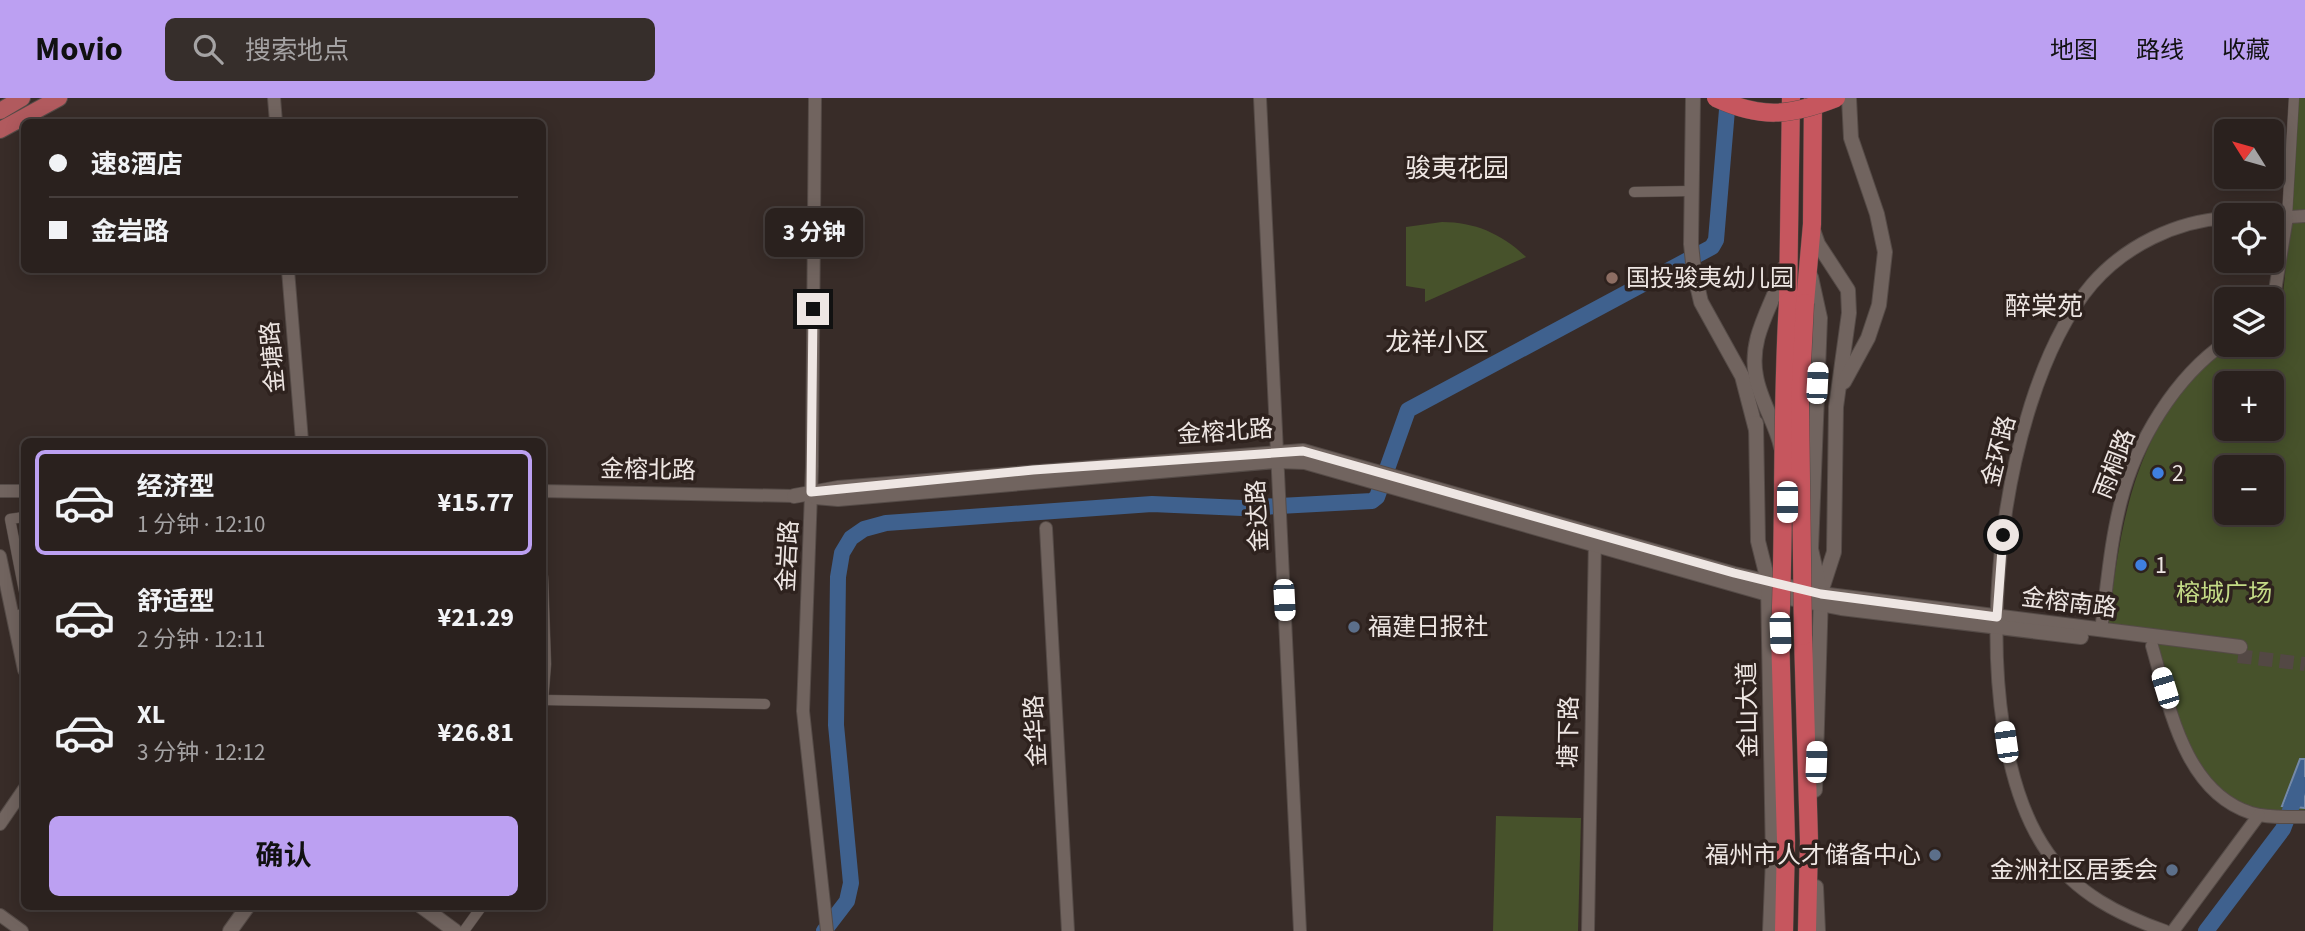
<!DOCTYPE html>
<html lang="zh">
<meta charset="utf-8">
<style>
body{margin:0;font-family:"Source Sans 3","Noto Sans SC",sans-serif;background:#362e2b;color:#f1f3f6;height:100vh;display:flex;flex-direction:column;font-size:26px;white-space:nowrap}
*{box-sizing:border-box;margin:0}
p{font-size:23px;color:#a5a3a4}
.icon{flex:none;width:38px;height:38px;fill:none;stroke:currentColor;stroke-width:2;stroke-linecap:round;stroke-linejoin:round}
.map{position:relative;flex:1;overflow:hidden}
.details{position:absolute;left:21px;top:340px;width:525px;height:472px;display:flex;flex-direction:column;background:#2a211e;border-radius:10px;box-shadow:0 4px 18px #0003,0 0 0 2px #463e3c}
.details>*{flex:none}
.top-card{position:absolute;left:21px;top:21px;width:525px;height:154px;border-radius:10px;box-shadow:0 4px 18px #0003,0 0 0 2px #463e3c;display:grid;align-content:center;height:154px;padding:0 28px;background:#2a211e}
.needle{width:46px;rotate:307deg}
.fabs{position:absolute;left:2214px;top:21px;display:grid;gap:14px}
.fabs a{display:grid;place-items:center;width:70px;height:70px;border-radius:10px;background:#2a211e;box-shadow:0 4px 18px #0003,0 0 0 2px #463e3c;font-size:35px}
.end{position:absolute;width:32px;height:32px;margin:-16px;border:9px solid #eee6e3;background:#111;box-shadow:0 0 0 4px #111}
.from{border-radius:50%}
.bubble{position:absolute;height:49px;border-radius:10px;background:#2a211e;box-shadow:0 4px 18px #0003,0 0 0 2px #463e3c;font-size:23px;font-weight:700;line-height:49px;text-align:center}
.car{position:absolute;width:21px;height:42px;margin:-21px -10px;border-radius:9px;box-shadow:0 0 5px 2px #0007;background:linear-gradient(#fff 24%,#345 0 40%,#fff 0 76%,#345 0 86%,#fff 0)}
.top-card b{display:flex;align-items:center;gap:24px;height:66px;font-size:26px}
.top-card b+b{border-top:2px solid #463e3c}
.top-card i{width:18px;height:18px;background:#f1f3f6}
ul{padding:12px 0 0;list-style:none}
li{display:flex;align-items:center;gap:21px;height:105px;margin:0 14px 10px;padding:0 14px;border:4px solid transparent;border-radius:10px}
li div{flex:1}
li b{display:block;font-size:26px}
li em{font-style:normal;font-weight:700}
li.active{border-color:#bca0f2}
li>.icon{width:63px;height:63px;stroke-width:1.5}
.action{display:flex;gap:14px;margin-top:auto;padding:14px 28px}
.action a{flex:1;height:80px;border-radius:10px;background:#bca0f2;color:#111;font-size:28px;font-weight:700;line-height:80px;text-align:center}
header{display:flex;align-items:center;gap:42px;box-sizing:border-box;height:98px;padding:0 35px;background:#bca0f2;color:#111}
header strong{font-size:33px}
nav{display:flex;gap:38px;margin-inline-start:auto;font-size:24px}
.search{width:490px;height:63px;background:#362e2b;display:flex;align-items:center;gap:18px;box-sizing:border-box;padding:0 24px;border-radius:10px;color:#a5a3a4;font-size:26px}
.map>svg:first-child{display:block}
.green{fill:#47522b;fill-rule:evenodd}
.water{fill:#3f618e;stroke:#7489a8;stroke-width:2}
.lines{fill:none;stroke-linecap:round;stroke-linejoin:round}
.river{stroke:#3f618e;stroke-width:16}
.secondary-tunnel{stroke:#534844;stroke-width:14;stroke-dasharray:14 7;stroke-linecap:butt}
.minor-casing{stroke:#554b47;stroke-width:11}
.tertiary-casing{stroke:#554b47;stroke-width:14}
.secondary-casing{stroke:#554b47;stroke-width:16}
.primary-casing{stroke:#554b47;stroke-width:18}
.trunk-casing{stroke:#554b47;stroke-width:19}
.minor{stroke:#71645f;stroke-width:10}
.tertiary{stroke:#71645f;stroke-width:12}
.secondary{stroke:#71645f;stroke-width:14}
.primary{stroke:#b15a5e;stroke-width:16}
.trunk{stroke:#c6565e;stroke-width:18}
.trunk-bridge-casing{stroke:#554b47;stroke-width:19;stroke-linecap:butt}
.trunk-bridge{stroke:#c6565e;stroke-width:18}
.route{stroke:#eee6e3;stroke-width:9}
.education-dot{fill:#8d6e63;stroke:#2e221e;stroke-width:2.5}
.shop-dot{fill:#3f7fe0;stroke:#2e221e;stroke-width:2.5}
.service-dot{fill:#5c6f8a;stroke:#2e221e;stroke-width:2.5}
.labels{text-anchor:middle;dominant-baseline:central;stroke-width:7;stroke-linejoin:round;paint-order:stroke}
.poi-label{font-size:24px;fill:#eee6e3;stroke:#2e221e;text-anchor:start}
.street-label{font-size:24px;fill:#eee6e3;stroke:#2e221e}
.park-label{font-size:24px;fill:#c4db86;stroke:#2e221e}
.neighbourhood-label{font-size:26px;fill:#eee6e3;stroke:#2e221e}
</style>
<header>
<strong>Movio</strong>
<div class="search"><svg class="icon" aria-label="search" viewBox="0 0 24 24"><circle cx="10" cy="10" r="6"/><path d="M15 15l6 6"/></svg>搜索地点</div>
<nav><a>地图</a><a>路线</a><a>收藏</a></nav>
</header>
<div class="map">
<svg width="2305" height="833" viewBox="0 0 2305 833">
<rect width="100%" height="100%" fill="#382c28"/>
<g class="green">
<path d="M2298,0H2305V724C2232,736 2185,680 2165,616C2155,583 2149,566 2153,531L2108,527C2120,434 2130,353 2193,279C2203,268 2219,249 2234,247C2246,245 2260,247 2272,247V215L2282,206L2285,177ZM2226,285H2272V331H2226ZM2226,369H2272V415H2226Z"/>
<path d="M1442,124C1475,124 1502,136 1526,159L1425,204V191L1406,188V129Z"/>
<path d="M1496,718L1581,720L1578,833H1493Z"/>
</g>
<path class="water" d="M2300,661H2305V710L2282,708Z"/>
<g class="lines">
<g class="river">
<path d="M824,833L847,803L851,785L836,627L838,479L842,455L851,440L864,431L886,425L1152,406L1242,410L1372,403L1377,399L1408,312L1712,149L1716,142L1728,0"/>
<path d="M2206,833L2283,731L2299,689L2305,687"/>
</g>
<path class="secondary-tunnel" d="M2238,558L2305,566"/>
<defs>
<g id="minor">
<path d="M1634,94L1690,93"/>
<path d="M2287,119L2294,0"/>
<path d="M24,419L10,421L24,493"/>
<path d="M13,518L24,516"/>
<path d="M545,602L765,606"/>
<path d="M542,616L546,566L543,479"/>
<path d="M464,833L482,808"/>
</g>
<g id="tertiary">
<path d="M274,0L276,24"/>
<path d="M815,0L812,368L803,613L827,833"/>
<path d="M1260,0L1300,833"/>
<path d="M2272,120L2305,118"/>
<path d="M288,172L302,343"/>
<path d="M2272,211L2287,119"/>
<path d="M0,393H24"/>
<path d="M542,393L794,398"/>
<path d="M1046,430L1068,833"/>
<path d="M0,458L24,572"/>
<path d="M2101,532C2107,489 2110,445 2121,403C2136,344 2175,279 2226,244"/>
<path d="M2152,548C2169,606 2183,693 2251,715C2267,720 2288,719 2305,719"/>
<path d="M0,726L24,691"/>
<path d="M0,817L22,833"/>
<path d="M1588,833L1595,440"/>
<path d="M2165,833C2119,817 2076,795 2048,755C1959,630 1993,302 2092,186C2125,148 2176,123 2226,120"/>
<path d="M2173,833L2259,717"/>
</g>
<g id="secondary">
<path d="M1693,0L1691,146L1694,174L1701,204L1742,278L1756,332"/>
<path d="M1813,132L1818,146L1848,192L1849,215L1836,309L1834,454L1821,494"/>
<path d="M1811,179L1820,220L1811,451L1821,496L1815,692"/>
<path d="M1844,284L1868,240L1879,207L1885,154L1877,116L1851,40L1849,0"/>
<path d="M1756,325L1758,443L1768,483"/>
<path d="M1781,349C1776,325 1760,303 1756,278C1748,238 1774,206 1784,170"/>
<path d="M794,398L838,390L1303,353L1734,476L1821,496L2240,549"/>
<path d="M815,399L838,401L1276,363L1305,364L1768,496L1841,510L2081,539"/>
<path d="M1768,487L1773,760L1770,833"/>
<path d="M1816,789L1818,833"/>
<path d="M421,808L455,833"/>
<path d="M230,833L248,808"/>
</g>
<g id="primary">
<path d="M0,13L22,0"/>
<path d="M0,32L59,0"/>
</g>
<g id="trunk">
<path d="M1788,204L1791,0"/>
<path d="M1805,205L1812,126L1813,0"/>
<path d="M1780,535L1786,743L1784,833"/>
<path d="M1803,538L1809,743L1807,833"/>
</g>
</defs>
<use href="#minor" class="minor-casing"/>
<use href="#tertiary" class="tertiary-casing"/>
<use href="#secondary" class="secondary-casing"/>
<use href="#primary" class="primary-casing"/>
<use href="#trunk" class="trunk-casing"/>
<use href="#minor" class="minor"/>
<use href="#tertiary" class="tertiary"/>
<use href="#secondary" class="secondary"/>
<use href="#primary" class="primary"/>
<use href="#trunk" class="trunk"/>
<defs>
<g id="trunk-bridge">
<path d="M1716,0C1761,21 1790,18 1836,0"/>
<path d="M1780,535C1785,425 1781,315 1788,204"/>
<path d="M1803,538L1800,304L1805,205"/>
</g>
</defs>
<use href="#trunk-bridge" class="trunk-bridge-casing"/>
<use href="#trunk-bridge" class="trunk-bridge"/>
</g>
<g class="lines">
<path class="route" d="M813,211L811,394L1033,372L1303,353L1734,475L1821,496L1997,519L2003,437"/>
</g>
<circle class="education-dot" cx="1612" cy="180" r="7"/>
<g class="shop-dot">
<circle cx="2158" cy="375" r="7"/>
<circle cx="2141" cy="467" r="7"/>
</g>
<g class="service-dot">
<circle cx="1354" cy="529" r="7"/>
<circle cx="1935" cy="757" r="7"/>
<circle cx="2172" cy="772" r="7"/>
</g>
<g class="labels">
<g class="poi-label">
<text x="1626" y="180">国投骏夷幼儿园</text>
<text x="2172" y="375">2</text>
<text x="2155" y="467">1</text>
<text x="1368" y="529">福建日报社</text>
<text x="1921" y="757" text-anchor="end">福州市人才储备中心</text>
<text x="2158" y="772" text-anchor="end">金洲社区居委会</text>
</g>
<g class="street-label">
<text transform="translate(273 259) rotate(-95)">金塘路</text>
<text transform="translate(1225 334) rotate(-4)">金榕北路</text>
<text transform="translate(1999 353) rotate(-76)">金环路</text>
<text transform="translate(2115 366) rotate(-69)">雨桐路</text>
<text transform="translate(648 372) rotate(1)">金榕北路</text>
<text transform="translate(1258 418) rotate(-93)">金达路</text>
<text transform="translate(788 458) rotate(-87)">金岩路</text>
<text transform="translate(2069 505) rotate(7)">金榕南路</text>
<text transform="translate(1748 612) rotate(-91)">金山大道</text>
<text transform="translate(1036 633) rotate(-93)">金华路</text>
<text transform="translate(1569 634) rotate(-89)">塘下路</text>
</g>
<g class="park-label">
<text x="2224" y="495">榕城广场</text>
</g>
<g class="neighbourhood-label">
<text x="1457" y="70">骏夷花园</text>
<text x="2044" y="208">醉棠苑</text>
<text x="1437" y="244">龙祥小区</text>
</g>
</g>
</svg>
<div class="fabs">
<a><svg class="needle" viewBox="-14 -14 28 28"><path d="M0-13l5 13h-10z" fill="#e53935"/><path d="M0 13l5-13h-10z" fill="#a5a3a4"/></svg></a>
<a><svg class="icon" aria-label="locate" viewBox="0 0 24 24"><circle cx="12" cy="12" r="6"/><path d="M12 2v4M12 18v4M2 12h4M18 12h4"/></svg></a>
<a><svg class="icon" aria-label="layers" viewBox="0 0 24 24"><path d="M12 4l9 5-9 5-9-5zM3 14l9 5 9-5"/></svg></a>
<a>+</a>
<a>−</a>
</div>
<i class="end from" style="left:2003px;top:437px"></i>
<i class="end" style="left:813px;top:211px"></i>
<div class="bubble" style="left:765px;top:110px;width:98px">3 分钟</div>
<i class="car" style="left:1817px;top:285px;rotate:3deg"></i>
<i class="car" style="left:1787px;top:404px;rotate:180deg"></i>
<i class="car" style="left:1284px;top:502px;rotate:177deg"></i>
<i class="car" style="left:1780px;top:535px;rotate:178deg"></i>
<i class="car" style="left:2165px;top:590px;rotate:343deg"></i>
<i class="car" style="left:2006px;top:644px;rotate:352deg"></i>
<i class="car" style="left:1816px;top:664px;rotate:2deg"></i>
<div class="top-card">
<b><i class="from"></i>速8酒店</b>
<b><i></i>金岩路</b>
</div>
<section class="details">
<ul>
<li class="active"><svg class="icon" aria-label="car" viewBox="0 0 24 24"><path d="M5 17H2v-5l4-1 3-4h7l3 4 3 1v5h-3M9 17h6M6 11h13"/><circle cx="7" cy="17" r="2"/><circle cx="17" cy="17" r="2"/></svg><div><b>经济型</b><p>1 分钟 · 12:10</p></div><em>¥15.77</em></li>
<li><svg class="icon" aria-label="car" viewBox="0 0 24 24"><path d="M5 17H2v-5l4-1 3-4h7l3 4 3 1v5h-3M9 17h6M6 11h13"/><circle cx="7" cy="17" r="2"/><circle cx="17" cy="17" r="2"/></svg><div><b>舒适型</b><p>2 分钟 · 12:11</p></div><em>¥21.29</em></li>
<li><svg class="icon" aria-label="car" viewBox="0 0 24 24"><path d="M5 17H2v-5l4-1 3-4h7l3 4 3 1v5h-3M9 17h6M6 11h13"/><circle cx="7" cy="17" r="2"/><circle cx="17" cy="17" r="2"/></svg><div><b>XL</b><p>3 分钟 · 12:12</p></div><em>¥26.81</em></li>
</ul>
<div class="action"><a>确认</a></div>
</section>
</div>
